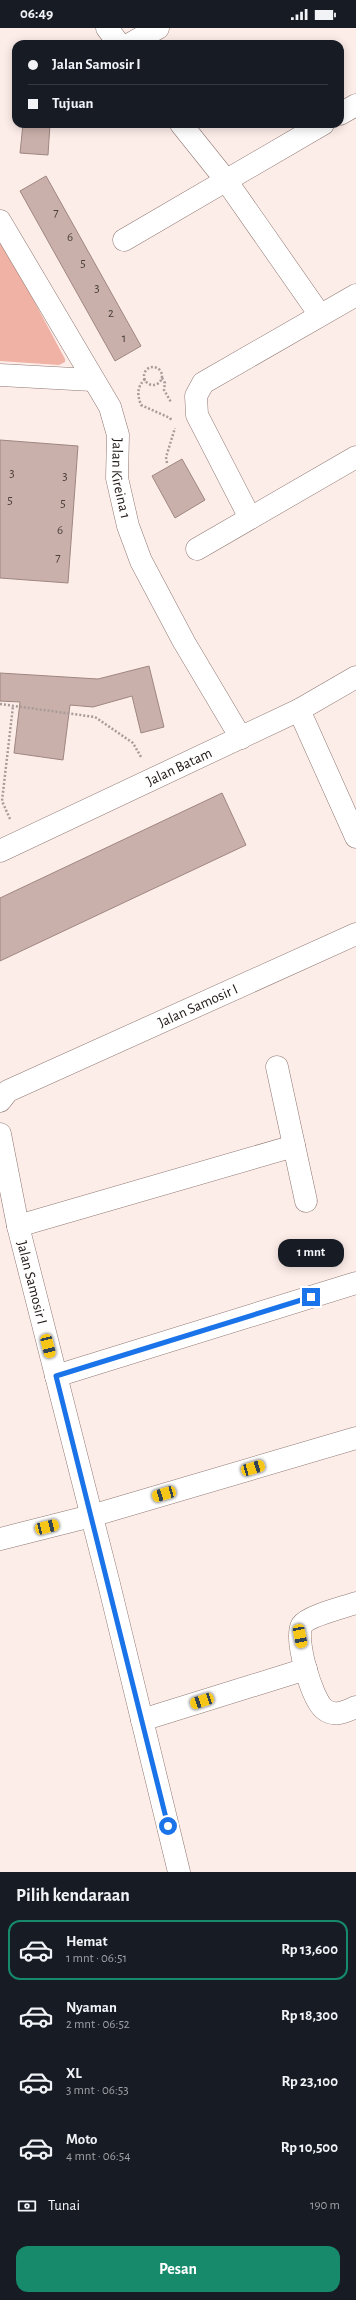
<!DOCTYPE html>
<html lang="id">
<meta charset="utf-8">
<style>
body{margin:0;font-family:"Alegreya Sans",sans-serif;background:#242831;color:#f1f3f6;height:100vh;display:flex;flex-direction:column;font-size:15px;white-space:nowrap}
*{box-sizing:border-box;margin:0}
p{font-size:13px;color:#9ea1a6}
.icon{flex:none;width:22px;height:22px;fill:none;stroke:currentColor;stroke-width:2;stroke-linecap:round;stroke-linejoin:round}
.map{position:relative;height:1844px;overflow:hidden}
.sheet{display:flex;flex-direction:column;background:#171b24;flex:1}
.sheet>*{flex:none}
.guide{position:absolute;left:12px;top:12px;width:332px;height:88px;border-radius:12px;box-shadow:0 2px 10px #0003;display:grid;align-content:center;height:88px;padding:0 16px;background:#171b24}
.end{position:absolute;width:18px;height:18px;margin:-9px;border:5px solid #1a73e8;background:#fff;box-shadow:0 0 0 2px #fff}
.from{border-radius:50%}
.bubble{position:absolute;height:28px;border-radius:12px;background:#171b24;box-shadow:0 2px 10px #0003;font-size:13px;font-weight:700;line-height:28px;text-align:center}
.car{position:absolute;width:12px;height:24px;margin:-12px -6px;border-radius:5px;box-shadow:0 0 3px 1px #0007;background:linear-gradient(#f5c518 24%,#345 0 40%,#f5c518 0 76%,#345 0 86%,#f5c518 0)}
.guide b{display:flex;align-items:center;gap:14px;height:38px;font-size:15px}
.guide b+b{border-top:1px solid #363941}
.guide i{width:10px;height:10px;background:#f1f3f6}
ul{padding:0;list-style:none}
li{display:flex;align-items:center;gap:12px;height:60px;margin:0 8px 6px;padding:0 8px;border:2px solid transparent;border-radius:12px}
li div{flex:1}
li b{display:block;font-size:15px}
li em{font-style:normal;font-weight:700}
li.current{border-color:#168a6b}
li>.icon{width:36px;height:36px;stroke-width:1.5}
h2{padding:0 16px;font-size:18px;line-height:48px}
.pay{display:flex;align-items:center;gap:10px;height:44px;padding:0 16px;font-size:15px}
.pay p{margin-inline-start:auto}
.primary-button{display:flex;gap:8px;margin-top:auto;padding:8px 16px}
.primary-button a{flex:1;height:46px;border-radius:12px;background:#168a6b;color:#fff;font-size:16px;font-weight:700;line-height:46px;text-align:center}
.status{display:flex;justify-content:space-between;align-items:center;height:28px;padding:0 20px;background:#171b24;direction:ltr}
.status svg{height:11px;fill:currentColor}
.map>svg:first-child{display:block}
.green{fill:#efb2a5}
.building{fill:#cab0aa;stroke:#9f8681}
.lines{fill:none;stroke-linecap:round;stroke-linejoin:round}
.minor-casing{stroke:#8f7872;stroke-width:23}
.path{stroke:#a89b98;stroke-width:2.5;stroke-dasharray:2 2;stroke-linecap:butt}
.minor{stroke:#fff;stroke-width:22}
.route{stroke:#1a73e8;stroke-width:5}
.labels{text-anchor:middle;dominant-baseline:central;stroke-width:4;stroke-linejoin:round;paint-order:stroke}
.number-label{font-size:13px;fill:#4c3f3c}
.street-label{font-size:15px;fill:#221917;stroke:#fefefe}
</style>
<div class="status"><b>06:49</b><svg viewBox="0 0 49 12"><path d="M0 12V9h3v3zM5 12V6h3v6zM10 12V3h3v9zM15 12V0h3v12zM26 1h20v11H26zM47 4h2v5h-2z"/></svg></div>
<div class="map">
<svg width="356" height="1844" viewBox="0 0 356 1844">
<rect width="100%" height="100%" fill="#fdede9"/>
<path class="green" d="M0,209L65,331V334L59,337L0,333Z"/>
<g class="building">
<path d="M23,96H50L48,127L20,125Z"/>
<path d="M46,148L141,318L115,333L20,163Z"/>
<path d="M0,412L78,418L68,555L0,550Z"/>
<path d="M182,431L205,472L175,490L152,448Z"/>
<path d="M149,638L164,699L141,705L132,668L93,679L70,677L63,732L14,725L20,674L0,673V645L98,651Z"/>
<path d="M222,765L246,817L0,933V870Z"/>
</g>
<g class="lines">
<defs>
<g id="minor">
<path d="M107,0L119,16"/>
<path d="M130,16L158,0"/>
<path d="M340,86L356,77"/>
<path d="M181,96L225,151L320,287"/>
<path id="s1" d="M0,193L110,379L118,407L117,450L128,498L141,533L184,614L241,710"/>
<path d="M124,212L323,96"/>
<path d="M0,347L92,352"/>
<path d="M250,490L197,387L196,368L203,355L356,267"/>
<path d="M197,521L356,429"/>
<path d="M299,682L356,809"/>
<path id="s2" d="M0,823L299,682L356,649"/>
<path d="M277,1039L306,1173"/>
<path id="s3" d="M0,1073L8,1063L356,906"/>
<path id="s4" d="M0,1106L18,1198L109,1556L179,1844"/>
<path d="M18,1198L294,1118"/>
<path d="M56,1348L356,1255"/>
<path d="M0,1511L91,1488L356,1410"/>
<path d="M356,1575C345,1579 308,1588 302,1597C294,1611 312,1671 324,1681C335,1690 346,1683 356,1679"/>
<path d="M142,1692L306,1641"/>
</g>
</defs>
<use href="#minor" class="minor-casing"/>
<g class="path">
<circle cx="153" cy="348" r="9"/>
<path d="M162,350L165,355L164,362L171,374"/>
<path d="M145,351C137,359 137,366 141,377L170,390L172,393"/>
<path d="M167,435L166,429L175,400"/>
<path d="M0,676L95,689L133,715L141,729"/>
<path d="M10,791L2,773L13,678"/>
</g>
<use href="#minor" class="minor"/>
</g>
<g class="lines">
<path class="route" d="M168,1798L56,1348L311,1269"/>
</g>
<g class="labels">
<g class="number-label">
<text x="56" y="184">7</text>
<text x="70" y="209">6</text>
<text x="83" y="235">5</text>
<text x="97" y="260">3</text>
<text x="111" y="285">2</text>
<text x="124" y="310">1</text>
<text x="12" y="445">3</text>
<text x="65" y="448">3</text>
<text x="10" y="472">5</text>
<text x="63" y="475">5</text>
<text x="60" y="502">6</text>
<text x="58" y="529">7</text>
</g>
<g class="street-label">
<text stroke="none"><textPath href="#s1" startOffset="289">Jalan Kireina 1</textPath></text>
<text stroke="none"><textPath href="#s2" startOffset="198">Jalan Batam</textPath></text>
<text stroke="none"><textPath href="#s3" startOffset="221">Jalan Samosir I</textPath></text>
<text stroke="none"><textPath href="#s4" startOffset="152">Jalan Samosir I</textPath></text>
</g>
</g>
</svg>
<i class="end from" style="left:168px;top:1798px"></i>
<i class="end" style="left:311px;top:1269px"></i>
<div class="bubble" style="left:278px;top:1211px;width:66px">1 mnt</div>
<i class="car" style="left:48px;top:1318px;rotate:166deg"></i>
<i class="car" style="left:253px;top:1440px;rotate:74deg"></i>
<i class="car" style="left:164px;top:1466px;rotate:254deg"></i>
<i class="car" style="left:47px;top:1499px;rotate:76deg"></i>
<i class="car" style="left:300px;top:1608px;rotate:169deg"></i>
<i class="car" style="left:202px;top:1673px;rotate:252deg"></i>
<div class="guide">
<b><i class="from"></i>Jalan Samosir I</b>
<b><i></i>Tujuan</b>
</div>
</div>
<section class="sheet">
<h2>Pilih kendaraan</h2>
<ul>
<li class="current"><svg class="icon" aria-label="car" viewBox="0 0 24 24"><path d="M5 17H2v-5l4-1 3-4h7l3 4 3 1v5h-3M9 17h6M6 11h13"/><circle cx="7" cy="17" r="2"/><circle cx="17" cy="17" r="2"/></svg><div><b>Hemat</b><p>1 mnt · 06:51</p></div><em>Rp 13,600</em></li>
<li><svg class="icon" aria-label="car" viewBox="0 0 24 24"><path d="M5 17H2v-5l4-1 3-4h7l3 4 3 1v5h-3M9 17h6M6 11h13"/><circle cx="7" cy="17" r="2"/><circle cx="17" cy="17" r="2"/></svg><div><b>Nyaman</b><p>2 mnt · 06:52</p></div><em>Rp 18,300</em></li>
<li><svg class="icon" aria-label="car" viewBox="0 0 24 24"><path d="M5 17H2v-5l4-1 3-4h7l3 4 3 1v5h-3M9 17h6M6 11h13"/><circle cx="7" cy="17" r="2"/><circle cx="17" cy="17" r="2"/></svg><div><b>XL</b><p>3 mnt · 06:53</p></div><em>Rp 23,100</em></li>
<li><svg class="icon" aria-label="car" viewBox="0 0 24 24"><path d="M5 17H2v-5l4-1 3-4h7l3 4 3 1v5h-3M9 17h6M6 11h13"/><circle cx="7" cy="17" r="2"/><circle cx="17" cy="17" r="2"/></svg><div><b>Moto</b><p>4 mnt · 06:54</p></div><em>Rp 10,500</em></li>
</ul>
<div class="pay"><svg class="icon" aria-label="cash" viewBox="0 0 24 24"><path d="M3 7h18v10H3z"/><circle cx="12" cy="12" r="2"/></svg>Tunai<p>190 m</p></div>
<div class="primary-button"><a>Pesan</a></div>
</section>
